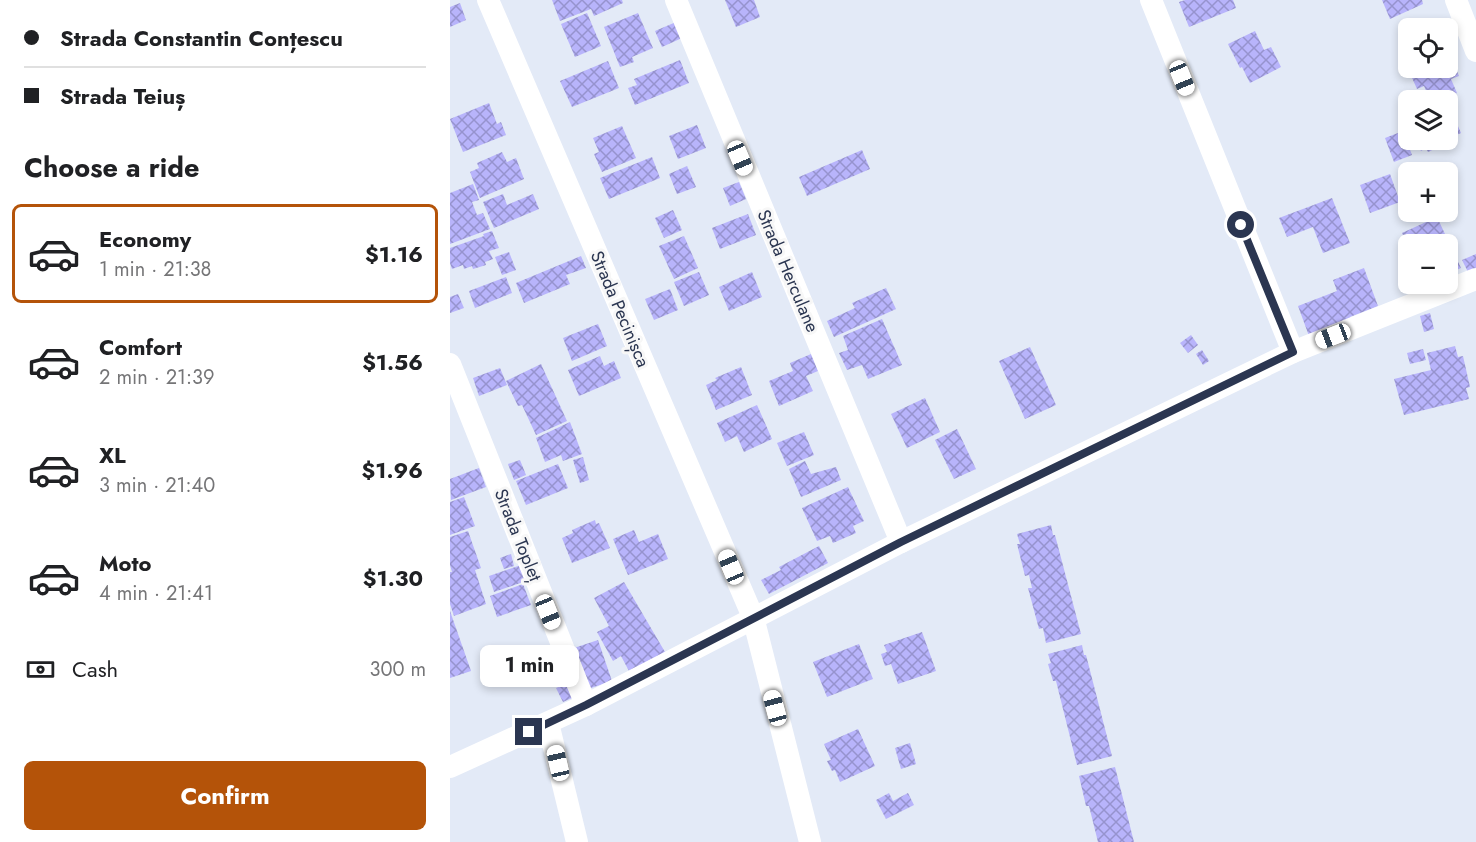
<!DOCTYPE html>
<meta charset="utf-8">
<style>
body{margin:0;font-family:Jost,sans-serif;background:#f2f2f2;color:#202124;height:100vh;display:flex;flex-direction:column;font-size:22px;white-space:nowrap}
*{box-sizing:border-box;margin:0}
p{font-size:20px;color:#757577}
.icon{flex:none;width:33px;height:33px;fill:none;stroke:currentColor;stroke-width:2;stroke-linecap:round;stroke-linejoin:round}
.map{position:relative;flex:1;overflow:hidden}
.side{display:flex;flex-direction:column;background:#fff;width:450px}
.side>*{flex:none}
.banner{display:grid;align-content:center;height:132px;padding:0 24px;background:#fff}
.tools{position:absolute;left:948px;top:18px;display:grid;gap:12px}
.tools a{display:grid;place-items:center;width:60px;height:60px;border-radius:9px;background:#fff;box-shadow:0 3px 9px #0003;font-size:30px}
.end{position:absolute;width:27px;height:27px;margin:-14px;border:8px solid #2b3651;background:#fff;box-shadow:0 0 0 3px #fff}
.from{border-radius:50%}
.bubble{position:absolute;height:42px;border-radius:9px;background:#fff;box-shadow:0 3px 9px #0003;font-size:20px;font-weight:700;line-height:42px;text-align:center}
.car{position:absolute;width:18px;height:36px;margin:-18px -9px;border-radius:8px;box-shadow:0 0 4px 2px #0007;background:linear-gradient(#fff 24%,#345 0 40%,#fff 0 76%,#345 0 86%,#fff 0)}
.banner b{display:flex;align-items:center;gap:21px;height:57px;font-size:22px}
.banner b+b{border-top:2px solid #e0e0e0}
.banner i{width:15px;height:15px;background:#202124}
ul{padding:0;list-style:none}
li{display:flex;align-items:center;gap:18px;height:99px;margin:0 12px 9px;padding:0 12px;border:3px solid transparent;border-radius:9px}
li div{flex:1}
li b{display:block;font-size:22px}
li em{font-style:normal;font-weight:700}
li.current{border-color:#b45309}
li>.icon{width:54px;height:54px;stroke-width:1.5}
h2{padding:0 24px;font-size:27px;line-height:72px}
.pay{display:flex;align-items:center;gap:15px;height:66px;padding:0 24px;font-size:22px}
.pay p{margin-inline-start:auto}
.button{display:flex;gap:12px;margin-top:auto;padding:12px 24px}
.button a{flex:1;height:69px;border-radius:9px;background:#b45309;color:#fff;font-size:24px;font-weight:700;line-height:69px;text-align:center}
main{display:flex;flex:1;min-height:0}
.map>svg:first-child{display:block}
.building{fill:url(#building-cross-hatch)}
.lines{fill:none;stroke-linecap:round;stroke-linejoin:round}
.minor{stroke:#fff;stroke-width:22}
.route{stroke:#2b3651;stroke-width:8}
.labels{text-anchor:middle;dominant-baseline:central;stroke-width:6;stroke-linejoin:round;paint-order:stroke}
.street-label{font-size:18px;fill:#2b3651;stroke:#f7f7f7}
</style>
<main>
<section class="side">
<div class="banner">
<b><i class="from"></i>Strada Constantin Conțescu</b>
<b><i></i>Strada Teiuș</b>
</div>
<h2>Choose a ride</h2>
<ul>
<li class="current"><svg class="icon" aria-label="car" viewBox="0 0 24 24"><path d="M5 17H2v-5l4-1 3-4h7l3 4 3 1v5h-3M9 17h6M6 11h13"/><circle cx="7" cy="17" r="2"/><circle cx="17" cy="17" r="2"/></svg><div><b>Economy</b><p>1 min · 21:38</p></div><em>$1.16</em></li>
<li><svg class="icon" aria-label="car" viewBox="0 0 24 24"><path d="M5 17H2v-5l4-1 3-4h7l3 4 3 1v5h-3M9 17h6M6 11h13"/><circle cx="7" cy="17" r="2"/><circle cx="17" cy="17" r="2"/></svg><div><b>Comfort</b><p>2 min · 21:39</p></div><em>$1.56</em></li>
<li><svg class="icon" aria-label="car" viewBox="0 0 24 24"><path d="M5 17H2v-5l4-1 3-4h7l3 4 3 1v5h-3M9 17h6M6 11h13"/><circle cx="7" cy="17" r="2"/><circle cx="17" cy="17" r="2"/></svg><div><b>XL</b><p>3 min · 21:40</p></div><em>$1.96</em></li>
<li><svg class="icon" aria-label="car" viewBox="0 0 24 24"><path d="M5 17H2v-5l4-1 3-4h7l3 4 3 1v5h-3M9 17h6M6 11h13"/><circle cx="7" cy="17" r="2"/><circle cx="17" cy="17" r="2"/></svg><div><b>Moto</b><p>4 min · 21:41</p></div><em>$1.30</em></li>
</ul>
<div class="pay"><svg class="icon" aria-label="cash" viewBox="0 0 24 24"><path d="M3 7h18v10H3z"/><circle cx="12" cy="12" r="2"/></svg>Cash<p>300 m</p></div>
<div class="button"><a>Confirm</a></div>
</section>
<div class="map">
<svg width="1026" height="842" viewBox="0 0 1026 842">
<defs>
<pattern id="building-cross-hatch" width="8" height="8" patternUnits="userSpaceOnUse" patternTransform="scale(1.5)"><rect width="8" height="8" fill="#b8b4fb"/><path d="M0 0l8 8M0 8l8-8" fill="none" stroke="#9693ce"/></pattern>
</defs>
<rect width="100%" height="100%" fill="#e3eaf7"/>
<g class="building">
<path d="M102,0H172L173,3L144,16L141,9L110,21Z"/>
<path d="M275,0H304L310,17L286,27Z"/>
<path d="M735,0H783L786,8L739,27L729,2Z"/>
<path d="M932,0H972L973,4L940,19Z"/>
<path d="M10,3L16,20L0,27V7Z"/>
<path d="M137,13L151,46L125,57L111,24Z"/>
<path d="M188,13L203,48L182,57L184,62L170,67L154,27Z"/>
<path d="M226,22L232,38L212,47L205,31Z"/>
<path d="M805,31L814,50L821,47L831,67L800,83L792,67L790,68L778,44Z"/>
<path d="M998,52H999L1009,76L1001,79L1007,93L988,100H980L974,86L967,89L955,62L958,60V68H998Z"/>
<path d="M230,60L239,83L185,105L178,88L187,85L184,79Z"/>
<path d="M158,61L169,88L122,107L110,81Z"/>
<path d="M39,103L47,124L51,122L56,135L13,152L0,119Z"/>
<path d="M1001,110L1011,133L1002,137L1004,140L978,152L976,148L971,151L966,140H998V112Z"/>
<path d="M247,125L256,148L228,159L219,136Z"/>
<path d="M172,126L186,158L152,172L144,154L149,152L143,138Z"/>
<path d="M953,131L962,155L944,162L935,138Z"/>
<path d="M412,150L420,169L357,196L349,177Z"/>
<path d="M52,152L57,162L66,158L74,179L30,198L20,172L29,168L27,163Z"/>
<path d="M202,157L210,178L159,199L150,178Z"/>
<path d="M237,166L246,187L227,194L219,174Z"/>
<path d="M940,174L950,202L920,213L910,185Z"/>
<path d="M289,182L296,199L280,206L273,188Z"/>
<path d="M23,184L29,200L22,202L27,215L33,213L40,229L0,244V193Z"/>
<path d="M53,194L57,205L83,194L89,209L44,228L33,202Z"/>
<path d="M882,198L900,243L873,253L863,227L837,237L829,218Z"/>
<path d="M223,210L232,230L214,238L205,218Z"/>
<path d="M298,214L306,235L270,249L262,228Z"/>
<path d="M987,217L1011,268L998,274V244H957L952,233Z"/>
<path d="M42,231L49,248L39,251L43,259L35,262L36,265L23,269L22,266L14,269L13,265L2,269L0,263V248L34,236L33,234Z"/>
<path d="M234,236L248,268L224,279L209,246Z"/>
<path d="M59,252L66,270L52,275L45,257Z"/>
<path d="M1026,254V269L1018,272L1012,260Z"/>
<path d="M131,256L136,268L116,275L120,284L74,303L66,283Z"/>
<path d="M914,268L928,306L900,317L902,320L859,336L848,306L887,291L883,280Z"/>
<path d="M249,272L259,295L234,306L224,282Z"/>
<path d="M302,272L312,297L279,311L269,287Z"/>
<path d="M56,277L62,293L25,308L19,291Z"/>
<path d="M436,288L446,309L384,337L377,321L405,308L402,303Z"/>
<path d="M220,289L228,310L204,320L195,299Z"/>
<path d="M8,294L14,308L0,313V297Z"/>
<path d="M980,313L984,329L974,332L970,316Z"/>
<path d="M432,319L452,365L418,379L412,365L397,370L389,353L398,350L393,336Z"/>
<path d="M148,324L157,346L122,361L113,338Z"/>
<path d="M741,335L748,345L738,353L730,343Z"/>
<path d="M1005,346L1008,357L1013,356L1020,387L1016,388L1019,399L954,415L944,379L981,370L977,353Z"/>
<path d="M580,347L606,405L575,419L549,361Z"/>
<path d="M973,349L976,360L960,364L957,353Z"/>
<path d="M752,350L759,361L753,365L746,354Z"/>
<path d="M361,354L368,371L356,376L363,391L329,406L319,381L343,371L340,363Z"/>
<path d="M150,356L154,366L164,361L171,378L129,396L118,370Z"/>
<path d="M91,364L117,421L86,435L72,405L68,406L56,381Z"/>
<path d="M291,367L302,395L266,410L256,385L267,380L265,378Z"/>
<path d="M50,368L57,385L29,396L23,378Z"/>
<path d="M475,398L490,432L457,448L441,414Z"/>
<path d="M307,405L322,439L294,452L287,436L275,442L267,423Z"/>
<path d="M120,422L132,454L113,461L111,455L95,462L86,438Z"/>
<path d="M507,429L526,469L504,479L485,440Z"/>
<path d="M354,432L364,455L337,466L327,443Z"/>
<path d="M133,457L139,480L130,483L123,460Z"/>
<path d="M70,460L76,475L64,480L58,464Z"/>
<path d="M355,461L361,474L386,467L391,480L351,497L339,469Z"/>
<path d="M108,464L118,488L76,505L66,481Z"/>
<path d="M29,468L36,487L1,500L0,479Z"/>
<path d="M398,487L414,521L403,526L406,533L383,543L380,536L367,541L352,508Z"/>
<path d="M14,497L25,526L0,535V502Z"/>
<path d="M145,520L146,524L149,523L160,548L122,563L112,538L123,533L122,530Z"/>
<path d="M601,525L603,535H605L631,634L596,643L593,628L589,629L578,588H582L579,575L575,576L567,544H570L567,534Z"/>
<path d="M184,530L189,542L208,534L218,559L178,575L163,539Z"/>
<path d="M18,531L31,568L25,570L36,604L4,616L0,604V572H2L0,565V537Z"/>
<path d="M369,546L378,563L319,594L311,580L331,570L329,567Z"/>
<path d="M61,554L64,566L54,569L50,558Z"/>
<path d="M71,565L76,581L44,592L39,576Z"/>
<path d="M174,582L215,652L179,671L171,656L163,661L147,632L159,626L144,598Z"/>
<path d="M73,584L81,605L47,617L40,596Z"/>
<path d="M0,611L21,671L0,678Z"/>
<path d="M472,632L486,671L448,684L441,664L435,666L431,654L437,652L434,645Z"/>
<path d="M148,640L162,681L138,689L124,648Z"/>
<path d="M409,644L423,679L377,697L363,662Z"/>
<path d="M632,645L634,655H636L662,756L627,765L606,681H603L598,664L601,663L598,654Z"/>
<path d="M116,684L122,698L113,702L106,688Z"/>
<path d="M408,729L425,766L390,782L385,770L382,771L377,761L381,760L374,744Z"/>
<path d="M460,743L466,764L451,769L445,748Z"/>
<path d="M665,767L684,842H648L639,806H636L629,776Z"/>
<path d="M439,793L443,801L458,793L464,805L436,819L426,800Z"/>
</g>
<g class="lines">
<g class="minor">
<path d="M38,0L303,617L360,842"/>
<path d="M226,0L451,542"/>
<path d="M701,0L843,352"/>
<path d="M1006,0L1026,51"/>
<path d="M0,364L136,705"/>
<path d="M98,723L127,842"/>
<path d="M0,767L136,705L451,542L843,352L1026,279"/>
</g>
</g>
<g class="lines">
<path class="route" d="M79,732L136,705L451,542L843,352L791,225"/>
</g>
<g class="labels">
<g class="street-label">
<text transform="translate(338 271) rotate(67)">Strada Herculane</text>
<text transform="translate(170 309) rotate(67)">Strada Pecinișca</text>
<text transform="translate(68 535) rotate(68)">Strada Topleț</text>
</g>
</g>
</svg>
<div class="tools">
<a><svg class="icon" aria-label="locate" viewBox="0 0 24 24"><circle cx="12" cy="12" r="6"/><path d="M12 2v4M12 18v4M2 12h4M18 12h4"/></svg></a>
<a><svg class="icon" aria-label="layers" viewBox="0 0 24 24"><path d="M12 4l9 5-9 5-9-5zM3 14l9 5 9-5"/></svg></a>
<a>+</a>
<a>−</a>
</div>
<i class="end from" style="left:791px;top:225px"></i>
<i class="end" style="left:79px;top:732px"></i>
<div class="bubble" style="left:30px;top:645px;width:99px">1 min</div>
<i class="car" style="left:732px;top:78px;rotate:158deg"></i>
<i class="car" style="left:290px;top:158px;rotate:157deg"></i>
<i class="car" style="left:883px;top:336px;rotate:249deg"></i>
<i class="car" style="left:281px;top:567px;rotate:337deg"></i>
<i class="car" style="left:98px;top:612px;rotate:158deg"></i>
<i class="car" style="left:325px;top:708px;rotate:345deg"></i>
<i class="car" style="left:108px;top:763px;rotate:347deg"></i>
</div>
</main>
